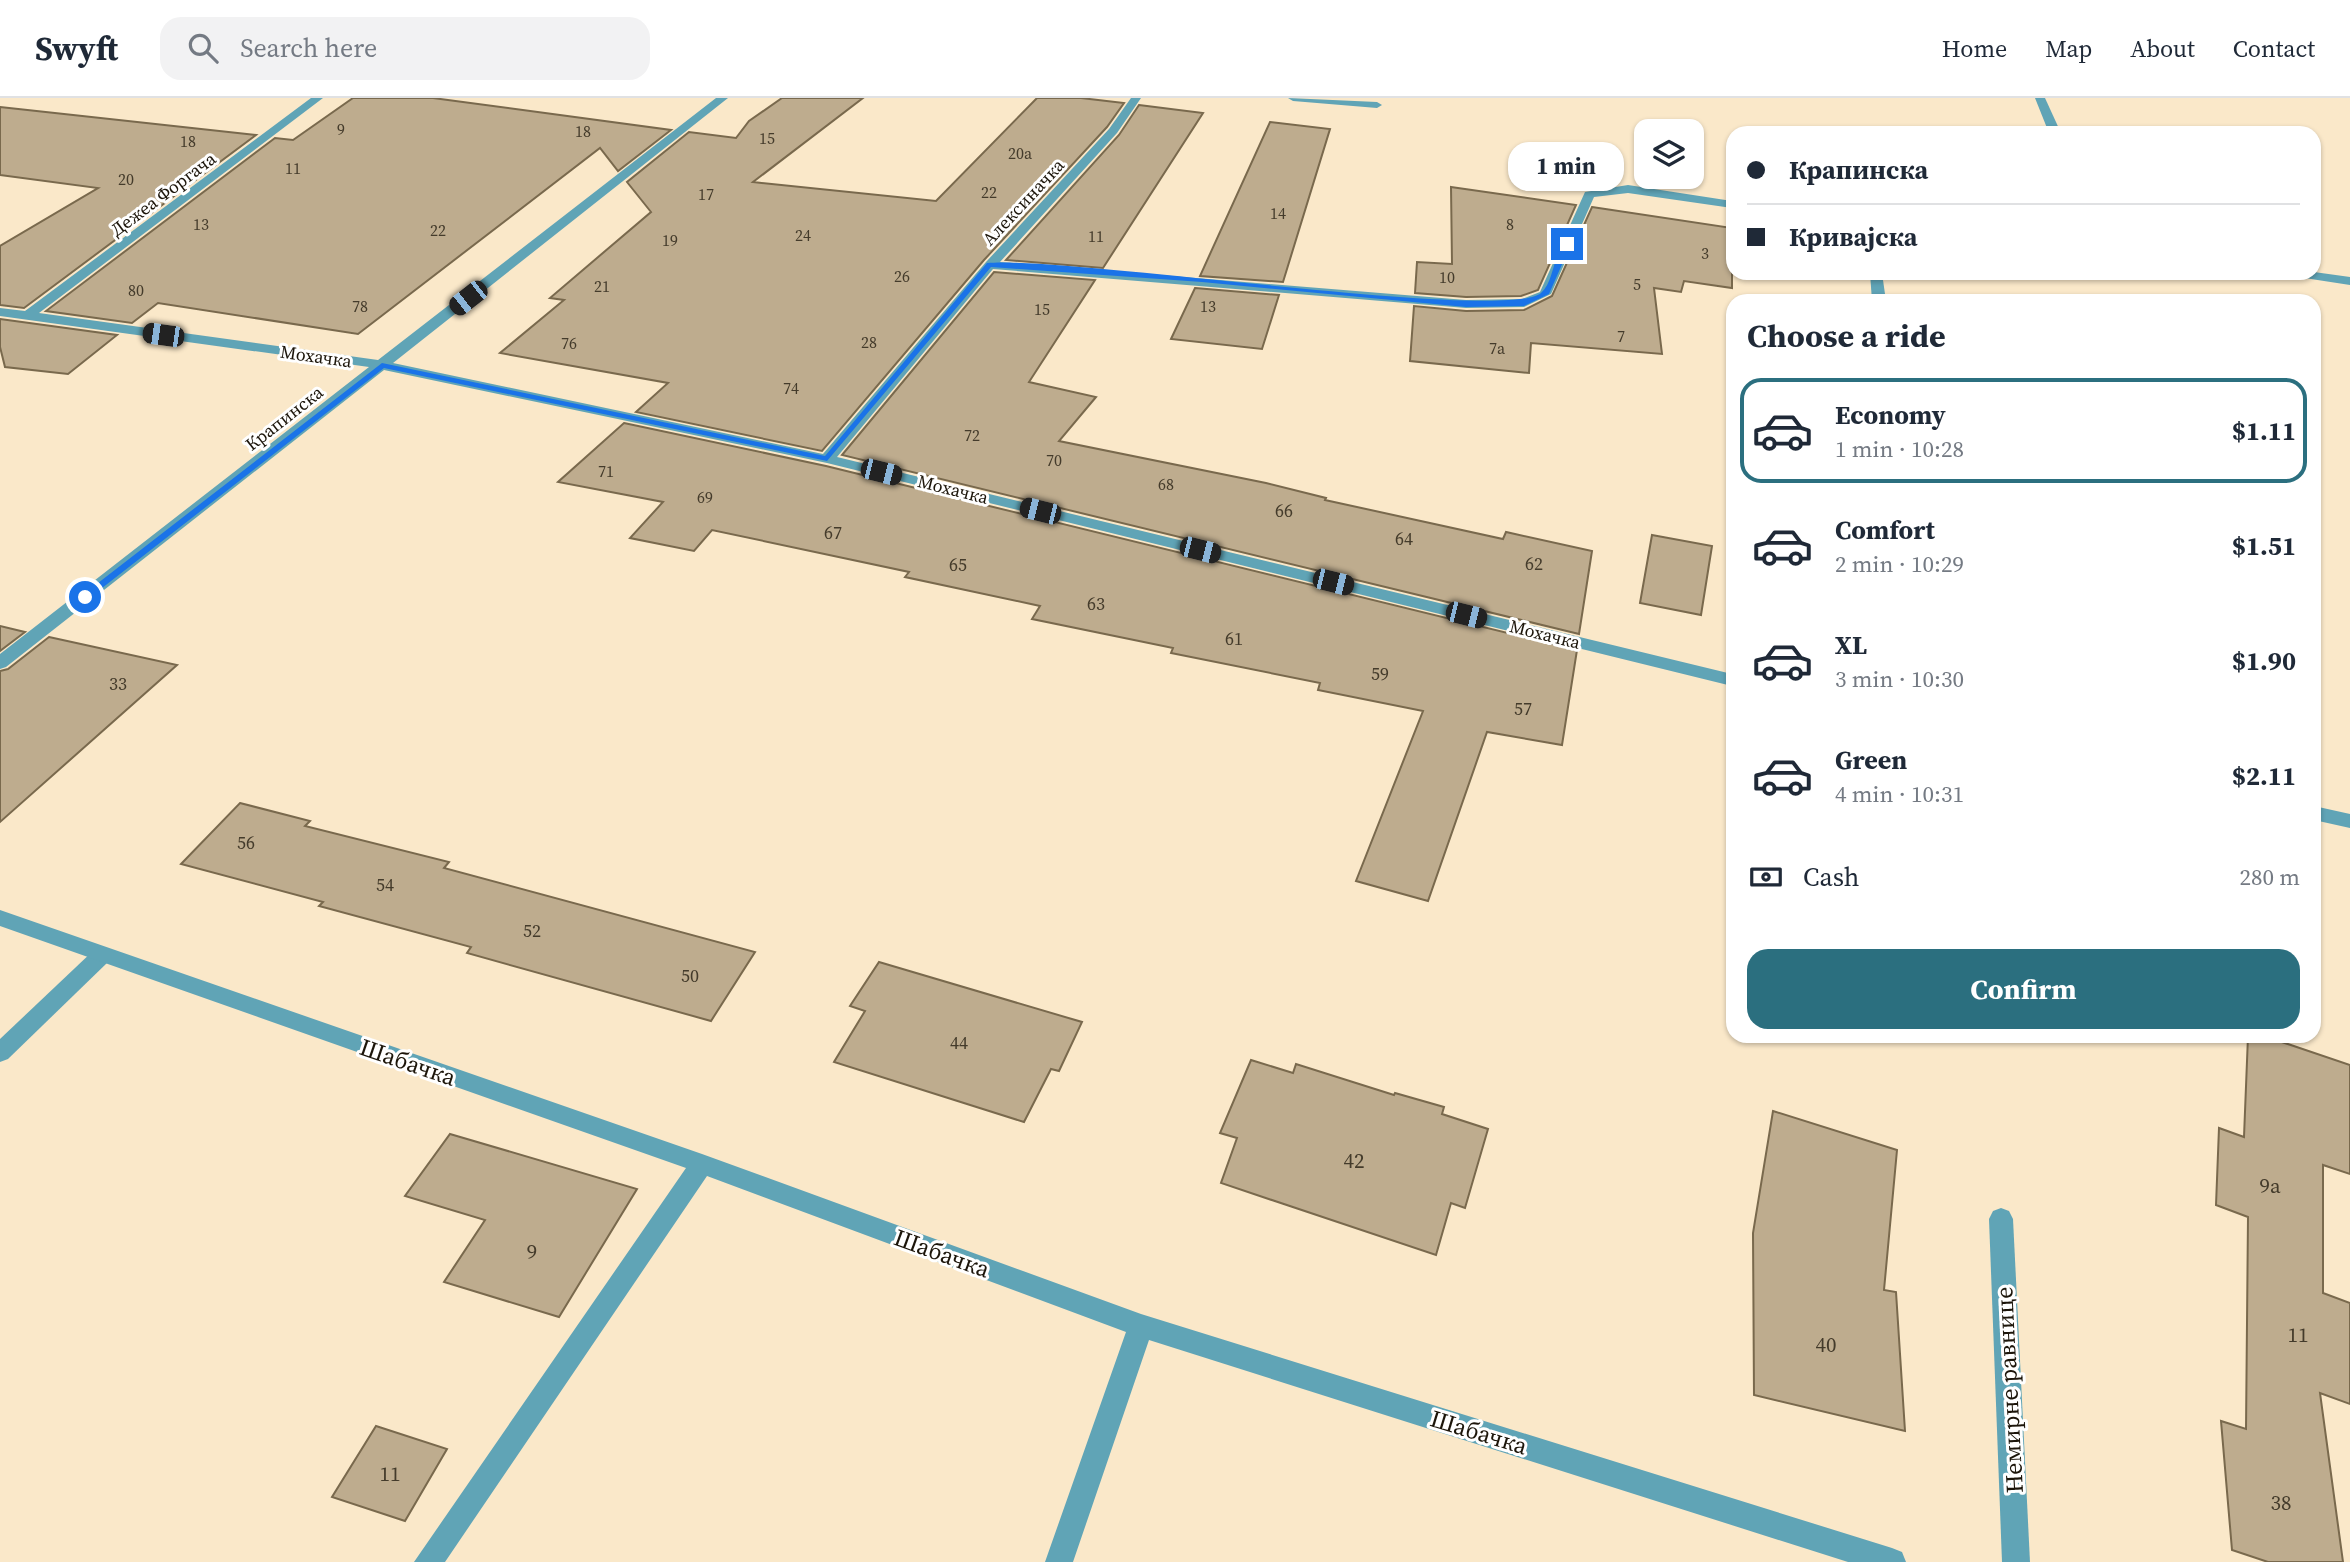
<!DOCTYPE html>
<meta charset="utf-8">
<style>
body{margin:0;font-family:"Source Serif 4",serif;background:#f2f2f3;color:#1f2937;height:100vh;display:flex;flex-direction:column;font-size:26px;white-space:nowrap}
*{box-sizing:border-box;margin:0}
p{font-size:23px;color:#747a83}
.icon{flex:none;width:38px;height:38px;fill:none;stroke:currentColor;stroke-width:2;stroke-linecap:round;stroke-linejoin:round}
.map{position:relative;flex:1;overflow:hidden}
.details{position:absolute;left:1726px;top:196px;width:595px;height:749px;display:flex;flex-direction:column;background:#fff;border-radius:21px;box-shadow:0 2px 5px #0004}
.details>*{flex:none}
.banner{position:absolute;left:1726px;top:28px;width:595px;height:154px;border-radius:21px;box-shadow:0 2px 5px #0004;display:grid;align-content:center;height:154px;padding:0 21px;background:#fff}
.fabs{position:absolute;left:1634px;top:21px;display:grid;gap:14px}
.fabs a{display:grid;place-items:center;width:70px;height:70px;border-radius:14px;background:#fff;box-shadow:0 2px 5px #0004;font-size:35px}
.end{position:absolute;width:32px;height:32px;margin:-16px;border:9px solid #1a73e8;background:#fff;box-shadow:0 0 0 4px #fff}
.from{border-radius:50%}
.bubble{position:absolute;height:49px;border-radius:21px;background:#fff;box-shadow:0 2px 5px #0004;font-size:23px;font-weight:700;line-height:49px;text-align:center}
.car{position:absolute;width:21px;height:42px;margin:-21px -10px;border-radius:9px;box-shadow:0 0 5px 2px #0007;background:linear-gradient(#222 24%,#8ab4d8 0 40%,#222 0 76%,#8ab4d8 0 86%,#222 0)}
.banner b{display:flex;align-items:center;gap:24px;height:66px;font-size:26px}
.banner b+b{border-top:2px solid #e0e1e3}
.banner i{width:18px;height:18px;background:#1f2937}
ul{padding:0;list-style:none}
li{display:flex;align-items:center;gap:21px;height:105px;margin:0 14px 10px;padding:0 7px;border:4px solid transparent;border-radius:21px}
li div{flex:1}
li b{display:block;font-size:26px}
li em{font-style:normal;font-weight:700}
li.on{border-color:#2b6f7f}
li>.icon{width:63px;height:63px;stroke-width:1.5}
h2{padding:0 21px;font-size:32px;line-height:84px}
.pay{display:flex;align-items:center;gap:18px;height:77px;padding:0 21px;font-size:26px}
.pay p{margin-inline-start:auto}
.action{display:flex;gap:14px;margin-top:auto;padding:14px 21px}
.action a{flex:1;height:80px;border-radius:21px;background:#2b6f7f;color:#fff;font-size:28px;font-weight:700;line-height:80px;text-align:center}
header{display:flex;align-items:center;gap:42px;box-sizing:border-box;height:98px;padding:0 35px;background:#fff;border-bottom:2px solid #e0e1e3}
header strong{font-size:33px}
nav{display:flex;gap:38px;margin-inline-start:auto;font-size:24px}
.search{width:490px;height:63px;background:#f2f2f3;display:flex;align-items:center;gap:18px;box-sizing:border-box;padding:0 24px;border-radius:21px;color:#747a83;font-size:26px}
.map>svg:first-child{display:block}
.building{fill:#beac8e;stroke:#79694d;stroke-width:2}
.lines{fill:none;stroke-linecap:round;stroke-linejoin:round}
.service{fill:#60a4b6;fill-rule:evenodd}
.minor{fill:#60a4b6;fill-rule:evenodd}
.route{fill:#1a73e8}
.labels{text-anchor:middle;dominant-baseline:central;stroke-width:6;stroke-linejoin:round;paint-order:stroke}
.far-number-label{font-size:16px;fill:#443b2b}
.far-street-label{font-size:18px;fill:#1c150a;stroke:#fff}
.number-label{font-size:18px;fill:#443b2b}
.near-number-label{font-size:21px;fill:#443b2b}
.near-street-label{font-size:24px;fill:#1c150a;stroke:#fff}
</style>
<header>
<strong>Swyft</strong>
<div class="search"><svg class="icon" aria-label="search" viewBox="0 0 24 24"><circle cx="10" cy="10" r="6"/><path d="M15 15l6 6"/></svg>Search here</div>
<nav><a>Home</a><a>Map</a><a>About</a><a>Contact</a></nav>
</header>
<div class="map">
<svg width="2350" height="1464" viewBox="0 0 2350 1464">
<rect width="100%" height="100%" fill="#fae8c9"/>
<g class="building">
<path d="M353,0H433L671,32L618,73L600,50L358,236L158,205L132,225L46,213L275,40L293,42Z"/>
<path d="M782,0H863L753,84L936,103L1037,0H1081L1124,5L1107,29L984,162L822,353L636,314L668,285L500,255L564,202L550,200L651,114L627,84L689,34L736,40L749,23Z"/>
<path d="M1139,7L1203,15L1103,170L1006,162L1119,37Z"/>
<path d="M0,9L256,37L24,210L0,207V148L98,90L0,77Z"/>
<path d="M1270,24L1330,31L1283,184L1200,178Z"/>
<path d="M1451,89L1576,107L1538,192L1521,198L1466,199L1415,195L1417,164L1452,166Z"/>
<path d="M1592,109L1732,130V190L1684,183L1681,194L1654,190L1662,256L1531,245L1529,275L1410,263L1414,208L1466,213L1524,212L1552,198Z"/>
<path d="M994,174L1095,182L1029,284L1096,299L1059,343L1266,385L1326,400L1325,402L1503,441L1506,434L1592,453L1579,536L842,357Z"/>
<path d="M1195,190L1279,197L1262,251L1171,241Z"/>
<path d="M0,221L117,237L68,276L5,269L0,249Z"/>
<path d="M624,325L826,368L1577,552L1562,647L1487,634L1428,803L1356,783L1423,613L1318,592L1320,585L1171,555L1173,550L1032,521L1040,508L905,479L909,474L712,432L694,453L630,440L663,404L558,384Z"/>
<path d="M1652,437L1712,448L1701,517L1640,505Z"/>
<path d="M0,528L25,534L0,553Z"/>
<path d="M49,539L177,567L0,724V573L8,571Z"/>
<path d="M240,705L310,723L305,728L449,764L444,770L755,854L711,923L467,855L471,849L319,808L323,804L181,766Z"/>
<path d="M879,864L1082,924L1059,973L1051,971L1024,1024L834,964L865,913L850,908Z"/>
<path d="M2248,938H2264L2350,967V1076L2323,1067V1195L2350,1205V1306L2320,1295L2343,1464H2268L2232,1452L2221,1323L2246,1331L2248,1119L2216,1107L2219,1030L2244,1039Z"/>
<path d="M1251,962L1293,975L1296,966L1394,997L1395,995L1444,1009L1442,1016L1488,1031L1465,1110L1451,1105L1436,1157L1221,1085L1237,1040L1220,1035Z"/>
<path d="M1773,1013L1897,1052L1884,1192L1896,1194L1905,1333L1754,1297L1753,1135Z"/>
<path d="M450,1036L637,1091L559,1219L444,1184L485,1122L405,1098Z"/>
<path d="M376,1328L447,1351L405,1423L332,1399Z"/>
</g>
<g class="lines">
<path class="service" d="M101,850L108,852L111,858L108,864L8,961L0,964V941L94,852Z"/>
<g class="minor">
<path d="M311,0H323L39,215L378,262L716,0H728L393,265L823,356L986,164L1109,31L1131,0H1141L1117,35L1000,164L1466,202L1522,201L1540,194L1585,94L1628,87L1732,103V110L1628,95L1594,99L1551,196L1524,209L1466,210L993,171L837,359L1732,576V588L827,365L384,272L6,569L0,571V556L369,269L0,218V210L25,213Z"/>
<path d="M1288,0L1377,4L1382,7L1377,10L1293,3Z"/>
<path d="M2035,0H2045L2061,35H2049Z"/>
<path d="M2314,174L2350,179V187L2298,179L2292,175Z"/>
<path d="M1870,175H1882L1886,203H1872Z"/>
<path d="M2314,708L2350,716V730L2314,722Z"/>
<path d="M0,812L702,1056L1141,1216L1892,1450L1902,1454L1906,1464H1848L1149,1242L1073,1464H1045L1126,1234L707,1078L445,1464H414L686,1070L0,828Z"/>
<path d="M2001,1110L2009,1113L2013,1121L2030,1464H2002L1989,1121L1993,1113Z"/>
</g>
</g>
<path class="route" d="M1567,144L1571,146L1549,196L1524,208L1466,209L1202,184L991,169L827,363L384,270L88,501L80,499L382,265L825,358L987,165C1070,158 1507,225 1541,195C1555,183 1552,155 1567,144Z"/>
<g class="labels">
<g class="far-number-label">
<text x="341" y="31">9</text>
<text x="583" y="33">18</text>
<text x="767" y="40">15</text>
<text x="188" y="43">18</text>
<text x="1020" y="55">20a</text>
<text x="293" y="70">11</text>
<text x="126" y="81">20</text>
<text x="989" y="94">22</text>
<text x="706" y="96">17</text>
<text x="1278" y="115">14</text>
<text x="201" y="126">13</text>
<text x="1510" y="126">8</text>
<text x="438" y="132">22</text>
<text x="803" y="137">24</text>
<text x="1096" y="138">11</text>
<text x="670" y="142">19</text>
<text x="1705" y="155">3</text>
<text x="902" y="178">26</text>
<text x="1447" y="179">10</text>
<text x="1637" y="186">5</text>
<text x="602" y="188">21</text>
<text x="136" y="192">80</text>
<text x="360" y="208">78</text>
<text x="1208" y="208">13</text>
<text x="1042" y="211">15</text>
<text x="1621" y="238">7</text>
<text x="869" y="244">28</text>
<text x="569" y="245">76</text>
<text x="1497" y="250">7a</text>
<text x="791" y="290">74</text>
<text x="972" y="337">72</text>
<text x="1054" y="362">70</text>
<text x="606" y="373">71</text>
<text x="1166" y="386">68</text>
<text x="705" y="399">69</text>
</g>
<g class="far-street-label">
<text transform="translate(163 96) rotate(-37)">Дежеа Форгача</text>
<text transform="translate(1023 104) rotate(-47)">Алексиначка</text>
<text transform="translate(316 258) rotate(8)">Мохачка</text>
<text transform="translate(284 320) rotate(-38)">Крапинска</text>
<text transform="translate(953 391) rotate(14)">Мохачка</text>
<text transform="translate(1545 536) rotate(14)">Мохачка</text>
</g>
<g class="number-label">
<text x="1284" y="412">66</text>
<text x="833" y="434">67</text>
<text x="1404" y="440">64</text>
<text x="1534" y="465">62</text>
<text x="958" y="466">65</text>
<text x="1096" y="505">63</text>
<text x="1234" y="540">61</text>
<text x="1380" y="575">59</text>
<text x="118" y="585">33</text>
<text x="1523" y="610">57</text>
<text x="246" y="744">56</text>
<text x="385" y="786">54</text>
<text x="532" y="832">52</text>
<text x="690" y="877">50</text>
<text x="959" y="944">44</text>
</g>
<g class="near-number-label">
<text x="1354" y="1062">42</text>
<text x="2270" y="1087">9a</text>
<text x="532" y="1153">9</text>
<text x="2298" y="1236">11</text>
<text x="1826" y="1246">40</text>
<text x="390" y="1375">11</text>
<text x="2281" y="1404">38</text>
</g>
<g class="near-street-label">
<text transform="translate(408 964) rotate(19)">Шабачка</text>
<text transform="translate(942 1155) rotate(20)">Шабачка</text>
<text transform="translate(2009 1292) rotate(-93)">Немирне равнице</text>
<text transform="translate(1479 1334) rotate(17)">Шабачка</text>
</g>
</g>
</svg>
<div class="fabs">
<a><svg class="icon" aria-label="layers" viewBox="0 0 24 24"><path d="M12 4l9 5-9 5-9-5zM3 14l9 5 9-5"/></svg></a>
</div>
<i class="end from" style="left:85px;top:499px"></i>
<i class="end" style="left:1567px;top:146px"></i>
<div class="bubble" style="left:1508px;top:44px;width:116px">1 min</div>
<i class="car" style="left:468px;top:200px;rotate:232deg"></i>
<i class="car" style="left:163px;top:237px;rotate:278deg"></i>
<i class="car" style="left:881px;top:374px;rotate:104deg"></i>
<i class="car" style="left:1040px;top:413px;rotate:284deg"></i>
<i class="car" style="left:1200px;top:452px;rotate:104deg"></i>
<i class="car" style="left:1333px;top:484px;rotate:104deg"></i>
<i class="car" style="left:1466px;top:517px;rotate:104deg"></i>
<div class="banner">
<b><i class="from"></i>Крапинска</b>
<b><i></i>Кривајска</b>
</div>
<section class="details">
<h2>Choose a ride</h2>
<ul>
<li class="on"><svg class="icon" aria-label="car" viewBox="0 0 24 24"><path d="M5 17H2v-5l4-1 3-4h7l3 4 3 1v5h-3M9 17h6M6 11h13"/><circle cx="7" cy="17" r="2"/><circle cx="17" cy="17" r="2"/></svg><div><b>Economy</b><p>1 min · 10:28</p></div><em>$1.11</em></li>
<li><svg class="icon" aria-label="car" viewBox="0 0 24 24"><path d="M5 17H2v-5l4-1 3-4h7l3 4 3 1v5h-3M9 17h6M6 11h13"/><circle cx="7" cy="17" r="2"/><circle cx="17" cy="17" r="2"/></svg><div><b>Comfort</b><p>2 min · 10:29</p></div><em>$1.51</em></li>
<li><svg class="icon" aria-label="car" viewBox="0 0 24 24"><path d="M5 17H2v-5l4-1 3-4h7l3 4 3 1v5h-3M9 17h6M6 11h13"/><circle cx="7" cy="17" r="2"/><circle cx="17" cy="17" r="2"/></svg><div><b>XL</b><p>3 min · 10:30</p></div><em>$1.90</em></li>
<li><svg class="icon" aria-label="car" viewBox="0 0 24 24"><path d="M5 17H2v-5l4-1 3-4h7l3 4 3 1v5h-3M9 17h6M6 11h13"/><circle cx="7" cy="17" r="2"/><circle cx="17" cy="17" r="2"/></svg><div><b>Green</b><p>4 min · 10:31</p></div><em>$2.11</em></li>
</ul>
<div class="pay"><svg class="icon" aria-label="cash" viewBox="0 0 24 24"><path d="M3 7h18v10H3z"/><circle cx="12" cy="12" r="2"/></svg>Cash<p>280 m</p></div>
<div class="action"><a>Confirm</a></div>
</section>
</div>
